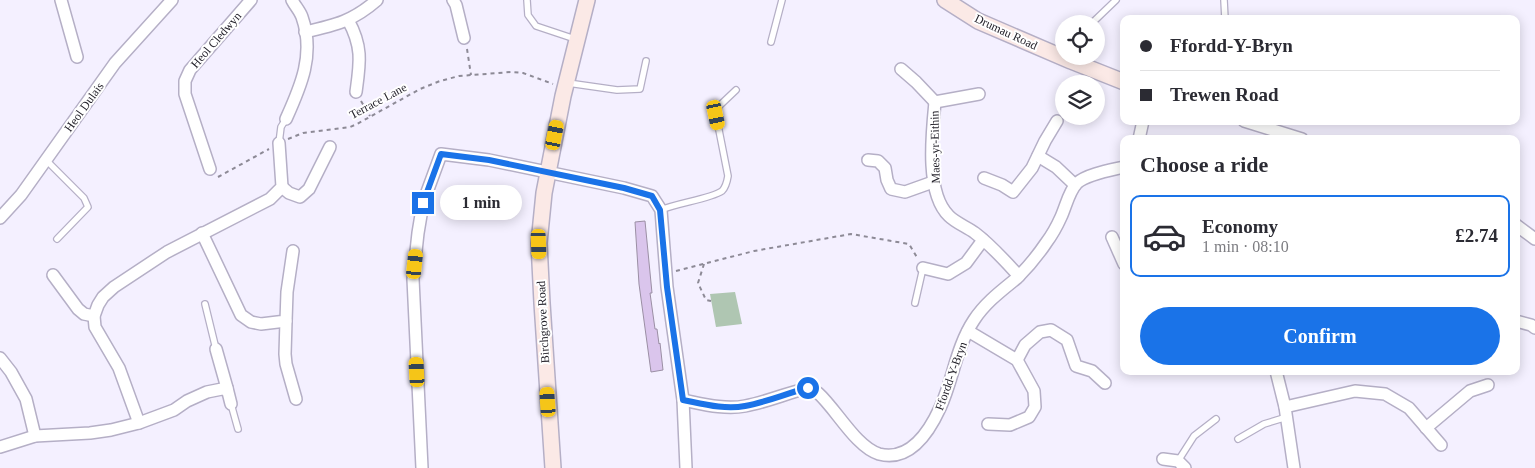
<!DOCTYPE html>
<meta charset="utf-8">
<style>
body{margin:0;font-family:"Times New Roman",serif;background:#f2f2f3;color:#2b2b33;height:100vh;display:flex;flex-direction:column;font-size:19px;white-space:nowrap}
*{box-sizing:border-box;margin:0}
p{font-size:16px;color:#7c7c81}
.icon{flex:none;width:28px;height:28px;fill:none;stroke:currentColor;stroke-width:2;stroke-linecap:round;stroke-linejoin:round}
.map{position:relative;flex:1;overflow:hidden}
.panel{position:absolute;left:1120px;top:135px;width:400px;height:240px;display:flex;flex-direction:column;background:#fff;border-radius:10px;box-shadow:0 2px 12px #0003}
.panel>*{flex:none}
.banner{position:absolute;left:1120px;top:15px;width:400px;height:110px;border-radius:10px;box-shadow:0 2px 12px #0003;display:grid;align-content:center;height:110px;padding:0 20px;background:#fff}
.fabs{position:absolute;left:1055px;top:15px;display:grid;gap:10px}
.fabs a{display:grid;place-items:center;width:50px;height:50px;border-radius:50%;background:#fff;box-shadow:0 2px 12px #0003;font-size:25px}
.end{position:absolute;width:22px;height:22px;margin:-11px;border:6px solid #1a73e8;background:#fff;box-shadow:0 0 0 2px #fff}
.from{border-radius:50%}
.bubble{position:absolute;height:35px;border-radius:18px;background:#fff;box-shadow:0 2px 12px #0003;font-size:16px;font-weight:800;line-height:35px;text-align:center}
.car{position:absolute;width:15px;height:30px;margin:-15px -8px;border-radius:6px;box-shadow:0 0 4px 1px #0007;background:linear-gradient(#f5c518 24%,#345 0 40%,#f5c518 0 76%,#345 0 86%,#f5c518 0)}
.banner b{display:flex;align-items:center;gap:18px;height:48px;font-size:19px}
.banner b+b{border-top:1px solid #e1e1e2}
.banner i{width:12px;height:12px;background:#2b2b33}
ul{padding:0;list-style:none}
li{display:flex;align-items:center;gap:15px;height:82px;margin:0 10px 8px;padding:0 10px;border:2px solid transparent;border-radius:10px}
li div{flex:1}
li b{display:block;font-size:19px}
li em{font-style:normal;font-weight:800}
li.current{border-color:#1a73e8}
li>.icon{width:45px;height:45px;stroke-width:1.5}
h2{padding:0 20px;font-size:22px;line-height:60px}
.primary-button{display:flex;gap:10px;margin-top:auto;padding:10px 20px}
.primary-button a{flex:1;height:58px;border-radius:30px;background:#1a73e8;color:#fff;font-size:20px;font-weight:800;line-height:58px;text-align:center}
.map>svg:first-child{display:block}
.green{fill:#afc6b2}
.building{fill:#dac5ec;stroke:#9b8fa4}
.lines{fill:none;stroke-linecap:round;stroke-linejoin:round}
.lane-casing{stroke:#b5afc6;stroke-width:8}
.street-casing{stroke:#b5afc6;stroke-width:14}
.secondary-casing{stroke:#b5afc6;stroke-width:18}
.path{stroke:#8d8a96;stroke-width:2;stroke-dasharray:4 4;stroke-linecap:butt}
.lane{stroke:#fff;stroke-width:5.5}
.street{stroke:#fff;stroke-width:11}
.secondary{stroke:#fbe9e6;stroke-width:15}
.route{stroke:#1a73e8;stroke-width:6}
.labels{text-anchor:middle;dominant-baseline:central;stroke-width:4;stroke-linejoin:round;paint-order:stroke}
.street-label{font-size:12px;fill:#24222b;stroke:#fff}
</style>
<div class="map">
<svg width="1535" height="468" viewBox="0 0 1535 468">
<rect width="100%" height="100%" fill="#f4f0ff"/>
<path class="green" d="M735,292L742,324L716,327L710,294Z"/>
<path class="building" d="M645,221L652,293H650L655,329H657L659,344L660,343L663,370L651,372L639,284L635,222Z"/>
<g class="lines">
<defs>
<g id="lane">
<path d="M527,0L528,15L536,26L575,39"/>
<path d="M1224,0L1225,19"/>
<path d="M1091,24L1116,0"/>
<path d="M771,42L782,0"/>
<path d="M568,83L617,90L640,89L646,61"/>
<path d="M279,143L281,127L286,119"/>
<path d="M46,160L84,198L88,207L57,239"/>
<path d="M661,210C677,203 710,199 722,191C726,187 727,182 728,176L716,115L717,108L736,90"/>
<path d="M915,303L923,268"/>
<path d="M205,304L216,349"/>
<path d="M231,404L238,429"/>
<path d="M1238,439L1264,424L1287,417"/>
<path d="M1178,461L1194,436L1216,419"/>
</g>
<g id="street">
<path d="M61,0L77,57"/>
<path d="M453,0L456,5L464,38"/>
<path d="M348,20C363,47 360,63 356,92"/>
<path d="M305,32C336,25 353,21 377,0"/>
<path d="M901,69L916,82L935,102L979,94"/>
<path d="M935,102C932,133 925,193 949,216C956,223 967,227 975,233C991,245 1005,261 1019,276"/>
<path d="M286,119C301,86 315,54 302,17C300,11 295,6 292,0"/>
<path d="M1244,121L1302,139"/>
<path d="M1139,139L1143,121"/>
<path d="M1038,156L1056,167L1075,185"/>
<path d="M868,160L878,161L885,168L887,180L891,189L905,192L933,182"/>
<path d="M210,169L185,94V81L190,70L251,0"/>
<path d="M984,178L1002,185L1013,192L1032,168L1045,141L1057,121"/>
<path d="M282,187L289,193L300,197L309,189L330,147"/>
<path d="M0,218L21,195L115,63L172,0"/>
<path d="M1516,225L1535,239"/>
<path d="M202,233L241,315L251,322L261,324L286,321L287,292L293,251"/>
<path d="M1112,237L1124,264"/>
<path d="M923,268L948,274L966,263L983,240"/>
<path d="M53,275L78,309L84,314L94,316"/>
<path d="M286,321L285,354L286,364L296,399"/>
<path d="M1516,321L1531,325L1535,328"/>
<path d="M968,331L1017,360L1034,391L1035,407L1029,417L1010,425L988,424"/>
<path d="M216,349L227,388"/>
<path d="M0,358L11,372L26,399L35,436"/>
<path d="M1017,360L1025,345L1040,332L1051,330L1067,340L1076,366L1092,371L1105,383"/>
<path d="M1276,371L1285,407L1294,468"/>
<path d="M683,400C703,404 725,410 745,406C767,402 787,393 808,388C811,389 815,391 818,393C836,409 856,447 879,454C910,462 929,432 940,408C953,380 956,347 974,320C985,303 1001,291 1017,278C1027,268 1038,255 1046,243C1052,235 1057,226 1061,217C1066,206 1069,191 1077,183C1087,174 1111,170 1124,167"/>
<path d="M1285,407L1355,391L1385,394L1409,408L1441,445"/>
<path d="M139,423L174,410L187,401L207,392L227,388L231,404"/>
<path d="M1426,428L1470,391L1488,385"/>
<path d="M0,447L35,436L90,433L111,430L139,423L119,368L95,327L94,316L98,305L103,297L114,287L167,252L270,199L282,187L279,143"/>
<path d="M1163,459L1178,461L1185,468"/>
<path d="M422,468L413,279L418,233L423,203L441,154L489,160L624,188L652,196L661,210L667,287L683,400L686,468"/>
</g>
<g id="secondary">
<path d="M945,0L978,21L1071,61L1124,82"/>
<path d="M553,468L542,303L539,243L544,193L563,96L587,0"/>
</g>
</defs>
<use href="#lane" class="lane-casing"/>
<use href="#street" class="street-casing"/>
<use href="#secondary" class="secondary-casing"/>
<g class="path">
<path d="M467,49L471,75"/>
<path d="M361,101L370,116"/>
<path d="M288,139L303,133L350,127L357,124L420,89L440,81L459,76L511,72L523,73L553,84"/>
<path d="M218,177L269,149"/>
<path d="M704,264L698,283L706,300L711,301"/>
<path d="M676,271L754,251L851,234L909,244L918,259"/>
</g>
<use href="#lane" class="lane"/>
<use href="#street" class="street"/>
<use href="#secondary" class="secondary"/>
</g>
<g class="lines">
<path class="route" d="M423,203L441,154L489,160L624,188L652,196L660,210L667,287L683,400C703,404 725,410 745,406C767,402 787,393 808,388"/>
</g>
<g class="labels">
<g class="street-label">
<text transform="translate(1006 32) rotate(25)">Drumau Road</text>
<text transform="translate(216 40) rotate(-49)">Heol Cledwyn</text>
<text transform="translate(378 101) rotate(-28)">Terrace Lane</text>
<text transform="translate(84 107) rotate(-54)">Heol Dulais</text>
<text transform="translate(935 147) rotate(-91)">Maes-yr-Eithin</text>
<text transform="translate(543 322) rotate(-93)">Birchgrove Road</text>
<text transform="translate(951 376) rotate(-70)">Ffordd-Y-Bryn</text>
</g>
</g>
</svg>
<div class="fabs">
<a><svg class="icon" aria-label="locate" viewBox="0 0 24 24"><circle cx="12" cy="12" r="6"/><path d="M12 2v4M12 18v4M2 12h4M18 12h4"/></svg></a>
<a><svg class="icon" aria-label="layers" viewBox="0 0 24 24"><path d="M12 4l9 5-9 5-9-5zM3 14l9 5 9-5"/></svg></a>
</div>
<i class="end from" style="left:808px;top:388px"></i>
<i class="end" style="left:423px;top:203px"></i>
<div class="bubble" style="left:440px;top:185px;width:82px">1 min</div>
<i class="car" style="left:716px;top:115px;rotate:168deg"></i>
<i class="car" style="left:555px;top:135px;rotate:11deg"></i>
<i class="car" style="left:539px;top:244px;rotate:178deg"></i>
<i class="car" style="left:415px;top:264px;rotate:6deg"></i>
<i class="car" style="left:417px;top:372px;rotate:357deg"></i>
<i class="car" style="left:548px;top:402px;rotate:356deg"></i>
<div class="banner">
<b><i class="from"></i>Ffordd-Y-Bryn</b>
<b><i></i>Trewen Road</b>
</div>
<section class="panel">
<h2>Choose a ride</h2>
<ul>
<li class="current"><svg class="icon" aria-label="car" viewBox="0 0 24 24"><path d="M5 17H2v-5l4-1 3-4h7l3 4 3 1v5h-3M9 17h6M6 11h13"/><circle cx="7" cy="17" r="2"/><circle cx="17" cy="17" r="2"/></svg><div><b>Economy</b><p>1 min · 08:10</p></div><em>£2.74</em></li>
</ul>
<div class="primary-button"><a>Confirm</a></div>
</section>
</div>
